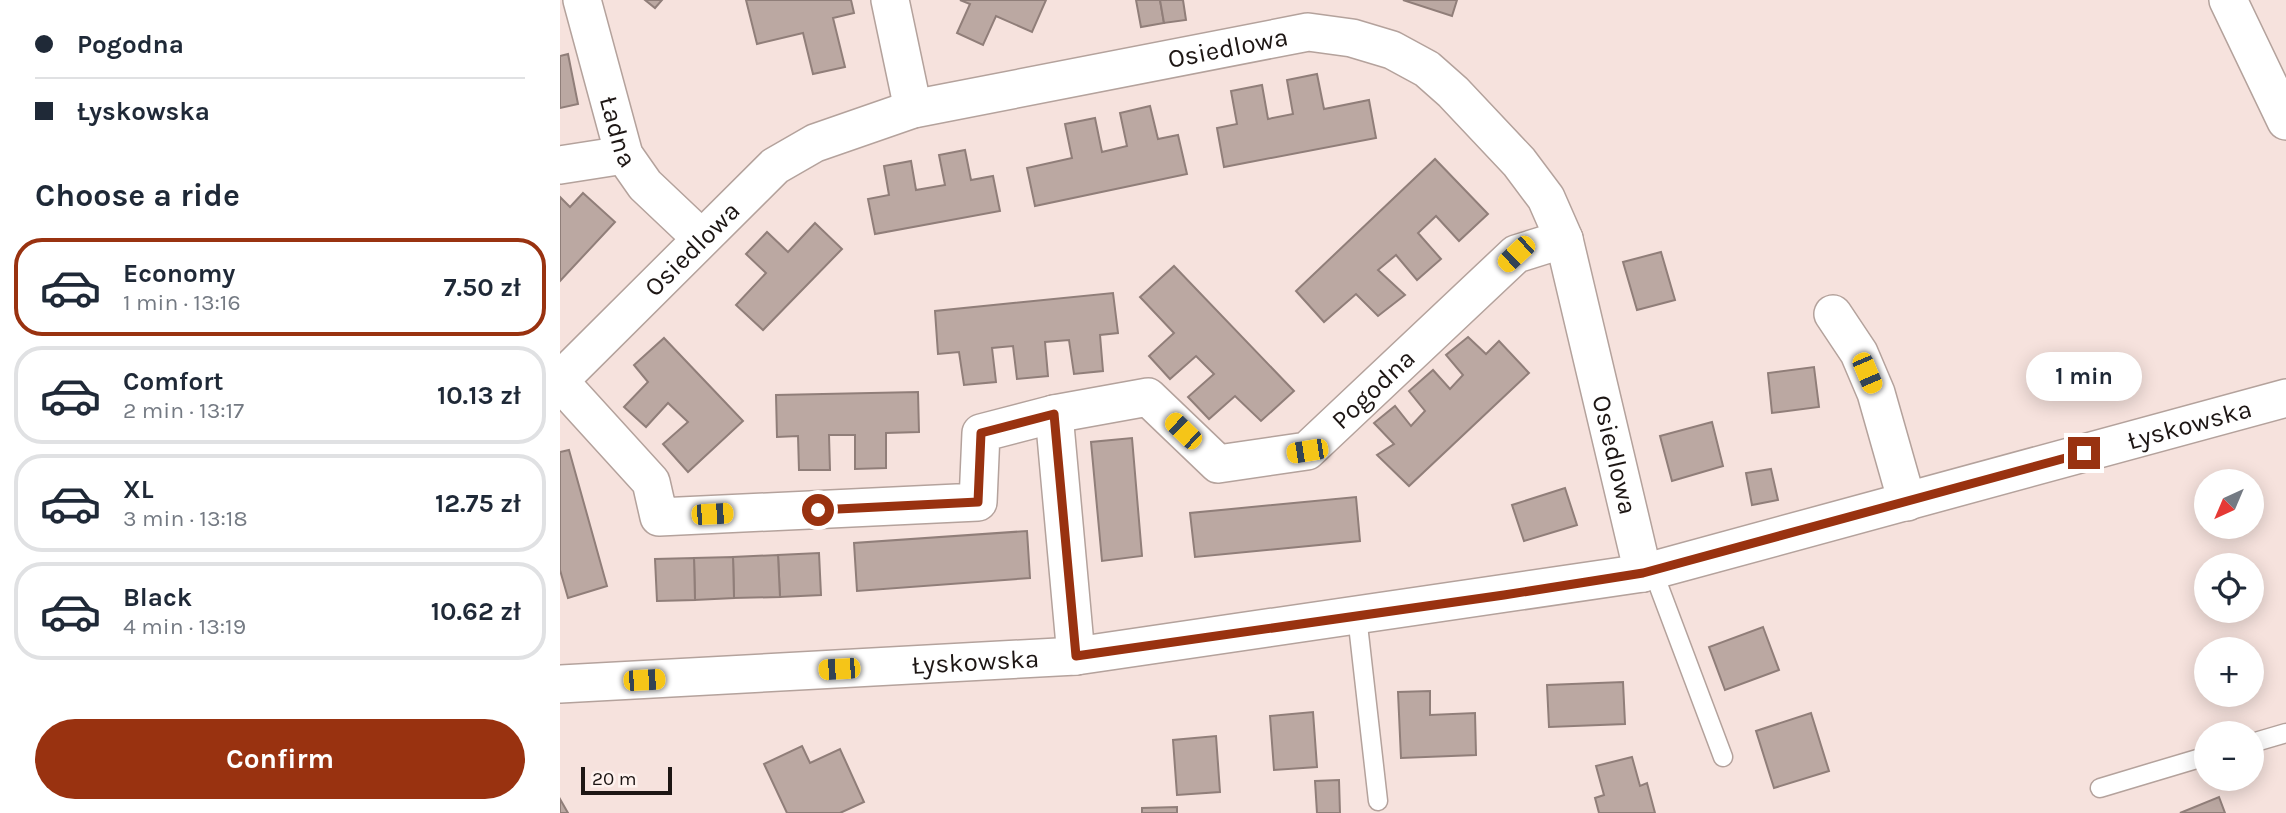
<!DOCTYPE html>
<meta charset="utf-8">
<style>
body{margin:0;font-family:Karla,sans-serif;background:#f6f6f7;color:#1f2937;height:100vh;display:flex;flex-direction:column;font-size:26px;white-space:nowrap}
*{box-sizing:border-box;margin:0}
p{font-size:23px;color:#747a83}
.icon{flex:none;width:38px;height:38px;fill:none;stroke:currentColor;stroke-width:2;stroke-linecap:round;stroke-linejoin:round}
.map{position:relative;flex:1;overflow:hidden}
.details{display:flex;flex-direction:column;background:#fff;width:560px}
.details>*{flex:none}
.guide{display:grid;align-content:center;height:154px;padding:0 35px;background:#fff}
.needle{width:46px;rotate:224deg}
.fabs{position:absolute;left:1634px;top:469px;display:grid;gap:14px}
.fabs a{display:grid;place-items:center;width:70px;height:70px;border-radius:50%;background:#fff;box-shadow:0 4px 18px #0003;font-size:35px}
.scale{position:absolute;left:21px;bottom:18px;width:91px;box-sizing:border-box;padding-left:7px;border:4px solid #1d1614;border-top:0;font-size:19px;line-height:24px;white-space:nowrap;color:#1d1614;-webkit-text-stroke:5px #fef2ee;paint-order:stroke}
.end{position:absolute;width:32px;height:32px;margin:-16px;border:9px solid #993210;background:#fff;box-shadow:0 0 0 4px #fff}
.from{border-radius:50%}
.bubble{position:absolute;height:49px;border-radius:24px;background:#fff;box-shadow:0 4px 18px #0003;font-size:23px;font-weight:700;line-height:49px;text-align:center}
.car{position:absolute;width:21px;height:42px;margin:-21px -10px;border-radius:9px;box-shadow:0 0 5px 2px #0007;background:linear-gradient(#f5c518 24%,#345 0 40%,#f5c518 0 76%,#345 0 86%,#f5c518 0)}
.guide b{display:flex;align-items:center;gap:24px;height:66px;font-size:26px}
.guide b+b{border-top:2px solid #e0e1e3}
.guide i{width:18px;height:18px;background:#1f2937}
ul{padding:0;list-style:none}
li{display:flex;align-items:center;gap:21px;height:98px;margin:0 14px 10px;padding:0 21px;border:4px solid #e0e1e3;border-radius:28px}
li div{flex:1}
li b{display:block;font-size:26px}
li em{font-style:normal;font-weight:700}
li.selected{border-color:#993210}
li>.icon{width:63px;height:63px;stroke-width:1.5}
h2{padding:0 35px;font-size:32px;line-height:84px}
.primary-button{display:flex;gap:14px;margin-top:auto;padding:14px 35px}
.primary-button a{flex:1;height:80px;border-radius:42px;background:#993210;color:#fff;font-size:28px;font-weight:700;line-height:80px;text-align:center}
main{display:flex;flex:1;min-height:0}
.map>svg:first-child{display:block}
.building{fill:#bba8a2;stroke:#907e79;stroke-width:2}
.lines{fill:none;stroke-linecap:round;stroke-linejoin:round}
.lane-casing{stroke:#b4a29c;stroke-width:21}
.street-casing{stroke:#b4a29c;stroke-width:40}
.lane{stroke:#fff;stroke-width:18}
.street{stroke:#fff;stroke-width:37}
.route{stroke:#993210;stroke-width:9}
.labels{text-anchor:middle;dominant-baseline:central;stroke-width:6;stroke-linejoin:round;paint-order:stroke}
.street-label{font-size:26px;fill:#1d1614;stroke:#fef2ee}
</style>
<main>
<section class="details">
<div class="guide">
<b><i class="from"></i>Pogodna</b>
<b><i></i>Łyskowska</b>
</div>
<h2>Choose a ride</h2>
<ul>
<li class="selected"><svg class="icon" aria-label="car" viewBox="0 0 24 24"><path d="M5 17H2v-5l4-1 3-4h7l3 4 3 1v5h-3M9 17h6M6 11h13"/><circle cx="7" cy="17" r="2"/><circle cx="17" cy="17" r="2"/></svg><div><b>Economy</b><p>1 min · 13:16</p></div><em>7.50 zł</em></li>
<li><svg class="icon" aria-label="car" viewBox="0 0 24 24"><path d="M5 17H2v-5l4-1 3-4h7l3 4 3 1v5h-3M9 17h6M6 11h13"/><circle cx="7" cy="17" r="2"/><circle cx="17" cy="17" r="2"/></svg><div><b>Comfort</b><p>2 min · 13:17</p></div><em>10.13 zł</em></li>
<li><svg class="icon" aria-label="car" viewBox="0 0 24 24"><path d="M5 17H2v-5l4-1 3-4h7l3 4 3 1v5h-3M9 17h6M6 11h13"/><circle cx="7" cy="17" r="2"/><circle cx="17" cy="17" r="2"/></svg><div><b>XL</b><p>3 min · 13:18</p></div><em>12.75 zł</em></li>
<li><svg class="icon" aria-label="car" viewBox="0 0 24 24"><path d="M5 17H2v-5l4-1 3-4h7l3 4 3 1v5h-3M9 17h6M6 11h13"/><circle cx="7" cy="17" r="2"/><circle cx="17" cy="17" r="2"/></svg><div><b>Black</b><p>4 min · 13:19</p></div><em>10.62 zł</em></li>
</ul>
<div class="primary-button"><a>Confirm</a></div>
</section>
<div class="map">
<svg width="1726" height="813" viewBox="0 0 1726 813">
<rect width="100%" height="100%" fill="#f6e2dd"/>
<g class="building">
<path d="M85,0H102L95,8Z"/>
<path d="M186,0H291L294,13L273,18L285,67L253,74L243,33L197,44Z"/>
<path d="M400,0H486L472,32L436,16L423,45L397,33L410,4Z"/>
<path d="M576,0H600L604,23L581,27Z"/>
<path d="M600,0H623L626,20L604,23Z"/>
<path d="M843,0H897L892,16Z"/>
<path d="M8,54L18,104L0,108V56Z"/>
<path d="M757,74L764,109L809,100L816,138L664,167L657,128L677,124L671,91L702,85L708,119L733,114L727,80Z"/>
<path d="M590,106L598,139L618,135L627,174L475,206L467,168L512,158L505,124L535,118L542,152L567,146L560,113Z"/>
<path d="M405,150L411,180L433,176L440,211L315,234L308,199L329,195L324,166L351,161L356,190L385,185L379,155Z"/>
<path d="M875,159L928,214L899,241L876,216L858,233L881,259L857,280L836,255L818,270L845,295L818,316L796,294L764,322L736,291Z"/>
<path d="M23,193L55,222L0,281V197L10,207Z"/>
<path d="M255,223L282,249L203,330L176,305L206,273L186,254L207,232L228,252Z"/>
<path d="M1101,252L1115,300L1077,310L1063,262Z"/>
<path d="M614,266L734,391L701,421L675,396L649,419L628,397L654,374L636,356L610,379L589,356L614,333L580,297Z"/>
<path d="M553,293L558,333L540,335L543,371L514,374L509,340L485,342L488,376L457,379L453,346L432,348L436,382L404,385L399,352L378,354L375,311Z"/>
<path d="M908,337L926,354L939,341L969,373L849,486L817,455L834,444L814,423L835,406L851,426L865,411L849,391L873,370L890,389L903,375L886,355Z"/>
<path d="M104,338L183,421L128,472L103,444L128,422L108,403L86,427L64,407L88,382L74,365Z"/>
<path d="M1254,367L1259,407L1212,413L1208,373Z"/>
<path d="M358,392L359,432L326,433V468L295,469V435H269L270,470H239L238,436L217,437L216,395Z"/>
<path d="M1152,422L1163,466L1112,481L1100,436Z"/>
<path d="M572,438L582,556L542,561L531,442Z"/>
<path d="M9,450L47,586L8,598L0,570V452Z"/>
<path d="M1211,469L1218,500L1192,505L1186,473Z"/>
<path d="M1005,488L1017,525L964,541L952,505Z"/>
<path d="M796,497L800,541L635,557L630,513Z"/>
<path d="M467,531L470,578L297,591L294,543Z"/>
<path d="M259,553L261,595L220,597L218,555Z"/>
<path d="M218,555L220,597L174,598L173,557Z"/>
<path d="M173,557L174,598L135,600L134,558Z"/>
<path d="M134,558L135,600L97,601L95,559Z"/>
<path d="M1203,627L1219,670L1165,690L1149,647Z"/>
<path d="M1063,682L1065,724L989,727L987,685Z"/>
<path d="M870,691V715L915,713L916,755L841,758L838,692Z"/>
<path d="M753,712L757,767L714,770L710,716Z"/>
<path d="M1251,713L1269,771L1214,788L1196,731Z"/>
<path d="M656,736L660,792L617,795L613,740Z"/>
<path d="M242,746L250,763L280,749L304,802L280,813H227L204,764Z"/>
<path d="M1072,757L1080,786L1087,783L1095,813H1039L1035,798L1044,795L1036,766Z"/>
<path d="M779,780L780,813H757L755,781Z"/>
<path d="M1659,797L1665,813H1620Z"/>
<path d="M0,799L8,813H0Z"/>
<path d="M617,807V813H582V808Z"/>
</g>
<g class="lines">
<defs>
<g id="lane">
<path d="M1093,571L1163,757"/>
<path d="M797,616L818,801"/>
<path d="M1692,743L1726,733"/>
<path d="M1540,788L1647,756"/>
</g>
<g id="street">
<path id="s1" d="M22,0L64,155L85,185L141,238"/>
<path d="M330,0L353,109"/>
<path d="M1668,0L1726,121"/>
<path d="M0,165L64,155"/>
<path d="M1273,314L1299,353L1316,393L1347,502"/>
<path id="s2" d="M0,380L215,166L255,143L353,109L748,32L792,38L832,50L867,69L893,92L959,162L986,198L1004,239L1083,573"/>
<path d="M0,382L91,482L99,517L418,502L421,433L494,414"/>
<path id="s3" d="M516,656L494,414L588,397L658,464L747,451L956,254L1004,239"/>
<path id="s4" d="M0,684L516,656L1083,573L1726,398"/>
</g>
</defs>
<use href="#lane" class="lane-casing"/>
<use href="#street" class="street-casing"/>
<use href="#lane" class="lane"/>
<use href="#street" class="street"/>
</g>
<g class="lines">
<path class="route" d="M258,510L418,502L421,433L494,414L516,656L944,595L1083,573L1524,453"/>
</g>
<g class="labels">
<g class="street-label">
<text stroke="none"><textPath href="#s2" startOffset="774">Osiedlowa</textPath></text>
<text stroke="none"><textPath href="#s1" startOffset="136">Ładna</textPath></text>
<text stroke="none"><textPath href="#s2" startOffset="186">Osiedlowa</textPath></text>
<text stroke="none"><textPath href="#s3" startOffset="616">Pogodna</textPath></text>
<text stroke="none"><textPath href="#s4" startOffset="1656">Łyskowska</textPath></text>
<text stroke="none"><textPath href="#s2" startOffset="1424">Osiedlowa</textPath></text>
<text stroke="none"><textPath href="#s4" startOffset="416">Łyskowska</textPath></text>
</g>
</g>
</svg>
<div class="fabs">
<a><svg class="needle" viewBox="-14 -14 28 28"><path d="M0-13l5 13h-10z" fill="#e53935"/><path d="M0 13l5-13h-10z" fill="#747a83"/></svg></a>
<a><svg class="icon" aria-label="locate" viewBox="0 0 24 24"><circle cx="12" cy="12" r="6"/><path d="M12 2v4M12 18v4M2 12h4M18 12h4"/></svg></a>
<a>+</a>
<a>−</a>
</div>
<div class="scale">20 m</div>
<i class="end from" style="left:258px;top:510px"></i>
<i class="end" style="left:1524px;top:453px"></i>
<div class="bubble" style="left:1466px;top:352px;width:116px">1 min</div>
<i class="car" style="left:956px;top:254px;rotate:227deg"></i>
<i class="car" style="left:1307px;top:373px;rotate:157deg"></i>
<i class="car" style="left:623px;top:431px;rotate:314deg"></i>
<i class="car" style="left:747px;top:451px;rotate:261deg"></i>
<i class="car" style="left:152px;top:514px;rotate:87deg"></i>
<i class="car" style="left:279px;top:669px;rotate:267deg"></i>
<i class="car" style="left:84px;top:680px;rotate:87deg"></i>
</div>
</main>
